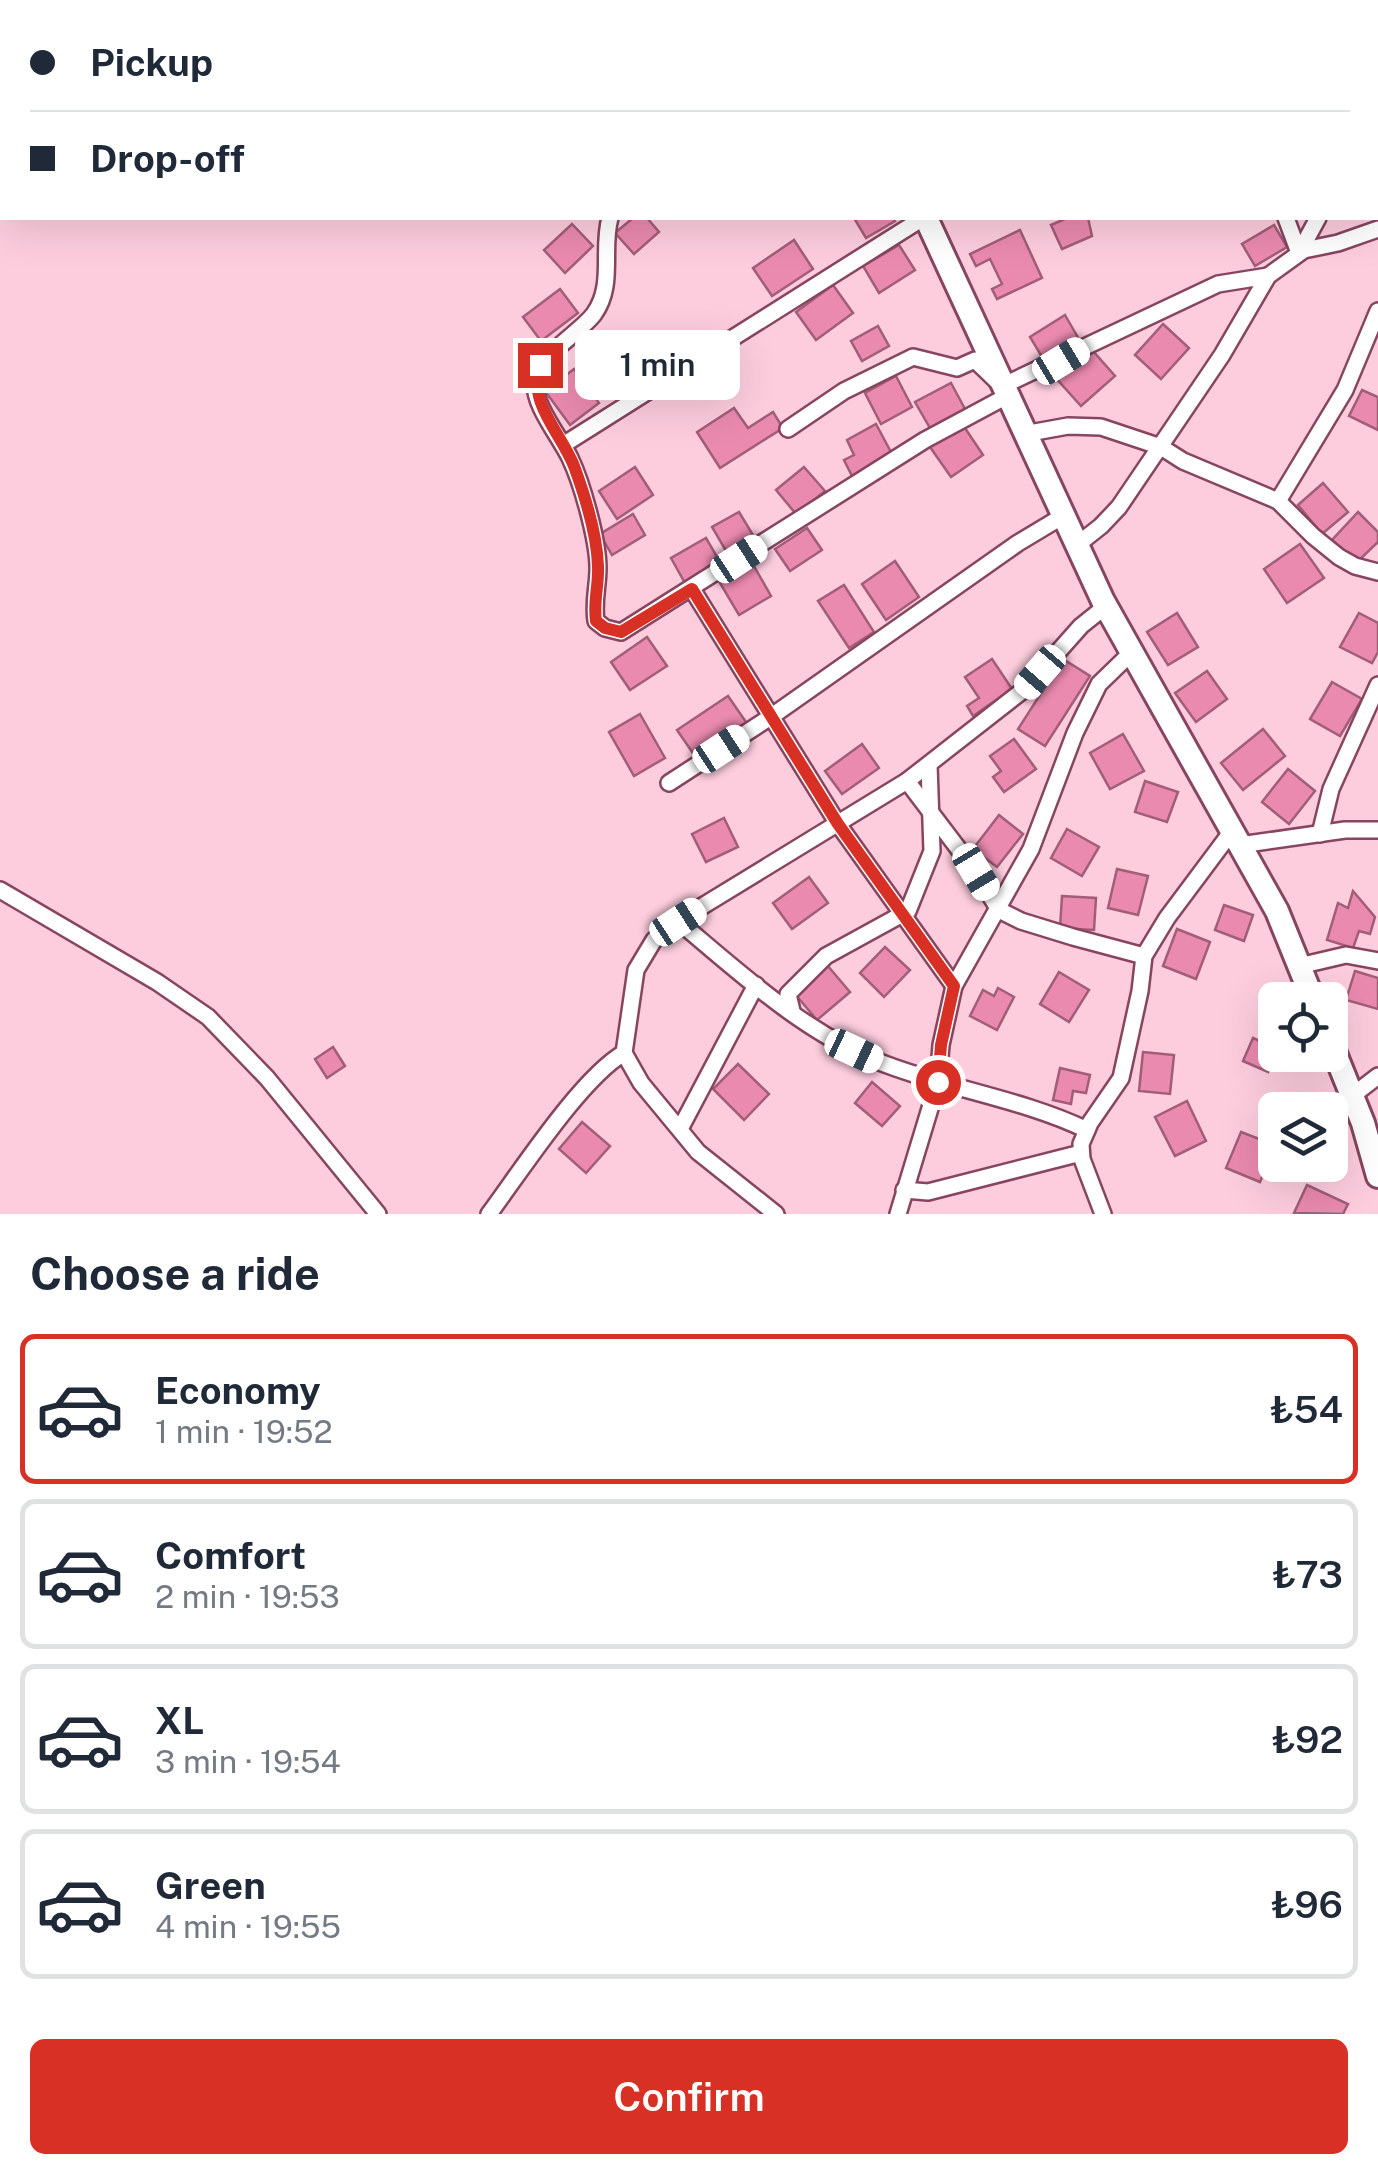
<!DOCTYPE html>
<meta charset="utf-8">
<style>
body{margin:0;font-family:"Public Sans",sans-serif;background:#f2f2f3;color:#1f2937;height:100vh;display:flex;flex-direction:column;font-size:38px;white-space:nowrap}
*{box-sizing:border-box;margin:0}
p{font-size:32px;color:#747a83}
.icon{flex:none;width:55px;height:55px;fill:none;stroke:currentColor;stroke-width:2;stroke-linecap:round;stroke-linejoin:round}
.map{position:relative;height:1214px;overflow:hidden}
.drawer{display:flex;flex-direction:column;background:#fff;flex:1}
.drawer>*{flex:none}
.guide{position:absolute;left:0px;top:0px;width:1380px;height:220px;box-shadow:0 10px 40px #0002;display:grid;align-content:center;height:220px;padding:0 30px;background:#fff}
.fabs{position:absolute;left:1258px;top:982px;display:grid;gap:20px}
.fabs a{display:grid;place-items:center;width:90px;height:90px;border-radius:15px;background:#fff;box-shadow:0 10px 40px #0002;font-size:50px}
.end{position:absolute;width:45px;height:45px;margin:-22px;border:12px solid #d93025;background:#fff;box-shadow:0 0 0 5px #fff}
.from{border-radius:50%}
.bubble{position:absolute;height:70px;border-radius:15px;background:#fff;box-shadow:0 10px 40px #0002;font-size:32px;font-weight:600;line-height:70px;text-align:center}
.car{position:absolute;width:30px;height:60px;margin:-30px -15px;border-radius:12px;box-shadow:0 0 8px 2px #0007;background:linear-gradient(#fff 24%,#345 0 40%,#fff 0 76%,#345 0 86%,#fff 0)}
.guide b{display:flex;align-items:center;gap:35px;height:95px;font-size:38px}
.guide b+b{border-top:2px solid #e0e1e3}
.guide i{width:25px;height:25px;background:#1f2937}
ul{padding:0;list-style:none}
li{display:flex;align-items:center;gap:30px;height:150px;margin:0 20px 15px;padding:0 10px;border:5px solid #e0e1e3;border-radius:15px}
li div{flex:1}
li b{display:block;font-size:38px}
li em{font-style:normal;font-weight:600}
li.current{border-color:#d93025}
li>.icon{width:90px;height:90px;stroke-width:1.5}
h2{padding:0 30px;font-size:45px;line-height:120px}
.cta{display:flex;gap:20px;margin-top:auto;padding:20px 30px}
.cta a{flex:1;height:115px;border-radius:15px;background:#d93025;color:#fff;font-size:40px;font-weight:600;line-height:115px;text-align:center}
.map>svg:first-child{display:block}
.building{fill:#ea8aaf;stroke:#a25d77;stroke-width:2.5}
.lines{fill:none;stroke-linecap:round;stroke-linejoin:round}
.street-casing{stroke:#87455f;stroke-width:20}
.secondary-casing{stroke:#87455f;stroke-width:28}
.street{stroke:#fff;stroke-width:15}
.secondary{stroke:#fff;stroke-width:22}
.route{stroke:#d93025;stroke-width:12}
</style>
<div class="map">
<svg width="1378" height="1214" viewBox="0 0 1378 1214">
<rect width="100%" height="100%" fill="#fdcdde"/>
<g class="building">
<path d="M633,218H647L659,232L634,254L615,233Z"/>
<path d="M854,218H893L895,221L866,238Z"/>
<path d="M1067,218H1088L1092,236L1062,249L1051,225Z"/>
<path d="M572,224L593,246L565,273L544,250Z"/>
<path d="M1274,225L1287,247L1255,266L1242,244Z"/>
<path d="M1020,230L1042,278L997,299L992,289L1002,284L990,259L976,266L970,254Z"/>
<path d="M794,240L813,269L772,296L753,268Z"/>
<path d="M899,245L915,270L879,293L863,266Z"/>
<path d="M833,285L853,313L816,340L796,312Z"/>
<path d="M560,289L578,313L541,341L523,317Z"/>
<path d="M1065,315L1080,341L1045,362L1030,337Z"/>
<path d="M1163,324L1189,348L1161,379L1135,355Z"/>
<path d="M878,326L889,346L862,361L851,341Z"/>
<path d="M657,340L674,366L644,385L627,358Z"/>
<path d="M1093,351L1115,376L1081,406L1054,376L1078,354L1083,360Z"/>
<path d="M574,369L599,403L570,425L545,391Z"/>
<path d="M896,376L912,407L881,424L865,393Z"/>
<path d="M951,383L965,409L930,428L915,402Z"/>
<path d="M1362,390L1378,397V430L1349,416Z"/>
<path d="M734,408L748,428L773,412L783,428L720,468L697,432Z"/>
<path d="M876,424L892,454L852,476L844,460L854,455L847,440Z"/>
<path d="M963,425L983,455L951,477L930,447Z"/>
<path d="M635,467L653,495L617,519L599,491Z"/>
<path d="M804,467L825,491L796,514L776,490Z"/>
<path d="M1323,483L1348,512L1322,534L1298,505Z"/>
<path d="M739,512L756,540L729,556L712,527Z"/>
<path d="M1358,512L1378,532V542L1356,563L1332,540Z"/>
<path d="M633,514L645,535L612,555L600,534Z"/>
<path d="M807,528L822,550L790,571L775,549Z"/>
<path d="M706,538L720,562L685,583L671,558Z"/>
<path d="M1300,544L1324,578L1287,603L1264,569Z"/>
<path d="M750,559L771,596L739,615L717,578Z"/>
<path d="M895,561L919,597L886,620L862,584Z"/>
<path d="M844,585L874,632L849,648L818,601Z"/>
<path d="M1177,613L1198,647L1168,665L1147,632Z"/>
<path d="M1359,613L1378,623V652L1372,663L1340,647Z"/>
<path d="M647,637L667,666L630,690L611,662Z"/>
<path d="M992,659L1012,689L973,716L967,706L979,698L965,677Z"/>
<path d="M1063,659L1090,676L1045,746L1018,729Z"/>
<path d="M1207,671L1227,699L1196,722L1175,693Z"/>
<path d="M1332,682L1362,699L1340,736L1310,719Z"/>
<path d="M728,696L748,725L697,759L677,730Z"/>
<path d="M640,714L665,758L634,776L609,732Z"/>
<path d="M1263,729L1285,756L1243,790L1221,763Z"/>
<path d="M1123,734L1144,771L1110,789L1090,753Z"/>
<path d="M1014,739L1036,769L1004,792L993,777L1001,771L990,756Z"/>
<path d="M862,744L879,768L842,794L825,771Z"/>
<path d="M1288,769L1315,791L1289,824L1262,802Z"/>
<path d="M1145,781L1178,792L1167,822L1135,812Z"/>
<path d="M999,815L1023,834L997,867L973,849Z"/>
<path d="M724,818L738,847L706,862L692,834Z"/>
<path d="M1067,829L1099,847L1082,876L1051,858Z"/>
<path d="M1117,869L1148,876L1138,915L1108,908Z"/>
<path d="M809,877L828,903L792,929L773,903Z"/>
<path d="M1353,891L1375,917L1370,934L1359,931L1353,948L1327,940L1338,903L1348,908Z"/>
<path d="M1062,896L1096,898L1094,930L1060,928Z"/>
<path d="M1224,905L1253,915L1244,941L1215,930Z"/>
<path d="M1177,929L1210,942L1196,979L1163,966Z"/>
<path d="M885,947L910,970L884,997L860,973Z"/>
<path d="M827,965L850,992L817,1020L794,993Z"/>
<path d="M1355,971L1378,978V1009L1346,1000Z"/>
<path d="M1059,972L1089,990L1069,1022L1040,1004Z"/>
<path d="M998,988L1014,997L997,1030L970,1016L983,990L994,996Z"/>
<path d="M1253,1038L1275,1048L1268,1072L1243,1061Z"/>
<path d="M333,1047L345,1066L327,1078L315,1059Z"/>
<path d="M1143,1052L1174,1055L1170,1094L1139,1091Z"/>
<path d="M738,1064L769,1094L744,1120L713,1089Z"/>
<path d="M1060,1068L1090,1075L1086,1093L1073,1091L1071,1104L1053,1100Z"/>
<path d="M872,1082L900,1106L882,1126L855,1103Z"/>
<path d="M1187,1101L1206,1141L1175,1156L1155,1117Z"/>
<path d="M582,1122L610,1146L586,1173L559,1149Z"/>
<path d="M1241,1132L1275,1145L1260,1182L1226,1168Z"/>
<path d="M1307,1185L1348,1204L1343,1214L1294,1213Z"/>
</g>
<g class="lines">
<defs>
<g id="street">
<path d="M437,0L444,2"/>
<path d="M1164,0L1167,2"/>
<path d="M559,2V0"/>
<path d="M802,2L805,0"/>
<path d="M1378,103V102"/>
<path d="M610,218C601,249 615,285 594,314C580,333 536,357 535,382C534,407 559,435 570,458C582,483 598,540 598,568C598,587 593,602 596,621L605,628L621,632L925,440L1007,396"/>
<path d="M1286,218L1299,253"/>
<path d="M1299,253L1318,218"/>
<path d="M788,429L844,391L913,357L957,368L975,360L1002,386L1218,284L1268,276"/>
<path d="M1024,434L1068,426L1101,427L1161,447L1183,461L1278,501L1313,536L1339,557L1355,566L1378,572"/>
<path d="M563,445L923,218"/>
<path d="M1278,501L1345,390L1378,311"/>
<path d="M1077,545L1101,526L1119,507L1222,355L1268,276L1304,250L1338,243L1378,229"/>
<path d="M692,589L838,824L954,986"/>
<path d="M907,781L976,872L999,910L1021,921L1073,937L1144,956"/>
<path d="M669,783L772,716L1018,543L1063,516"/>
<path d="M1320,834L1331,789L1378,685"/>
<path d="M1240,845L1345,830H1378"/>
<path d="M0,890L157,982L208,1017L267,1078L378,1214"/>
<path d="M678,921C739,972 802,1031 877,1061C946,1089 1020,1098 1087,1130"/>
<path d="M1299,966L1346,955L1378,961"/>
<path d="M792,1011L788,994L826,956L908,911L932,851L929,765"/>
<path d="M1352,1096L1378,1076"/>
<path d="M680,1129L756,985"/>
<path d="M904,1190L928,1192L1081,1153"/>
<path d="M489,1214C521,1171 581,1078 624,1053"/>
<path d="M776,1214L698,1152L641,1083L624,1053L636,970L654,940L678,921L907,781L1026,688L1081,626L1106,606"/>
<path d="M898,1214L938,1082L941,1045L954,986L1031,849L1075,733L1099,684L1132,652"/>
<path d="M1103,1214L1082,1159L1081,1144L1090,1123L1121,1078L1140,991L1144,956L1167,918L1232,831"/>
</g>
<g id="secondary">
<path d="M868,2L869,0"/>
<path d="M926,218L1103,601L1277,911L1313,1000"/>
<path d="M1330,1041L1363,1123L1378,1176"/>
</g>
</defs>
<use href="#street" class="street-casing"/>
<use href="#secondary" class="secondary-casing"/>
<use href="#street" class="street"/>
<use href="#secondary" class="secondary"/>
</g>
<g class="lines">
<path class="route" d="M540,365C527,402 561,433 574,466C585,496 597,534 598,566C599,585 593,602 596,621L605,628L621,632L692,589L838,824L954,986L941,1045L938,1082"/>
</g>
</svg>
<div class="fabs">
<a><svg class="icon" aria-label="locate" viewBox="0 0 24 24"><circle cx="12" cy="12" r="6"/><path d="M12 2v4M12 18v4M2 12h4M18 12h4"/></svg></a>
<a><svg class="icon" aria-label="layers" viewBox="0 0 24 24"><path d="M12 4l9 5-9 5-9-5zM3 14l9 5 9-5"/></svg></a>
</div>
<i class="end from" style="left:938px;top:1082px"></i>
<i class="end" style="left:540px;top:365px"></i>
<div class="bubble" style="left:575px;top:330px;width:165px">1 min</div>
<i class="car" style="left:1061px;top:361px;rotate:59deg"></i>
<i class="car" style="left:739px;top:559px;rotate:57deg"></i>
<i class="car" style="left:1040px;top:672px;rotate:221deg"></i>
<i class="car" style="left:721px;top:749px;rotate:57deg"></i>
<i class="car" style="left:976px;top:872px;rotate:149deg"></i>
<i class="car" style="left:678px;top:922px;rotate:57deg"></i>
<i class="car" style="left:854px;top:1051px;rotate:115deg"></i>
<div class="guide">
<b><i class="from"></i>Pickup</b>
<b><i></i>Drop-off</b>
</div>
</div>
<section class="drawer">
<h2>Choose a ride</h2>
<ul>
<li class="current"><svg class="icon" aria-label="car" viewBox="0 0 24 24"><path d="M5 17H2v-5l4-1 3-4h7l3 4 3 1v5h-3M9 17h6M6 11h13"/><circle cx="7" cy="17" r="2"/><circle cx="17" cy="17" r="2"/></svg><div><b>Economy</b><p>1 min · 19:52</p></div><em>₺54</em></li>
<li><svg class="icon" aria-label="car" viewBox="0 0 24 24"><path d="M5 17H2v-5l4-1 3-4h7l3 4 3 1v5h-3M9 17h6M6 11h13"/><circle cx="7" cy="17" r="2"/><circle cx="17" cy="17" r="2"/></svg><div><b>Comfort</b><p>2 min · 19:53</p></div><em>₺73</em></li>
<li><svg class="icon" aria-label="car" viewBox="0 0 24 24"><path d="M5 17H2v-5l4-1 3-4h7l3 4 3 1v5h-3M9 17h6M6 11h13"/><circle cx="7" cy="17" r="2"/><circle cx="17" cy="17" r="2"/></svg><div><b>XL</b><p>3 min · 19:54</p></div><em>₺92</em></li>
<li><svg class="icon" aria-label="car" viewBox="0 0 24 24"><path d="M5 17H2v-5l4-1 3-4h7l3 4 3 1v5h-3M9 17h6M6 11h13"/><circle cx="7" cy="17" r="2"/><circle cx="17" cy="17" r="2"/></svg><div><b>Green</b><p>4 min · 19:55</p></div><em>₺96</em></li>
</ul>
<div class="cta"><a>Confirm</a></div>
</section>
